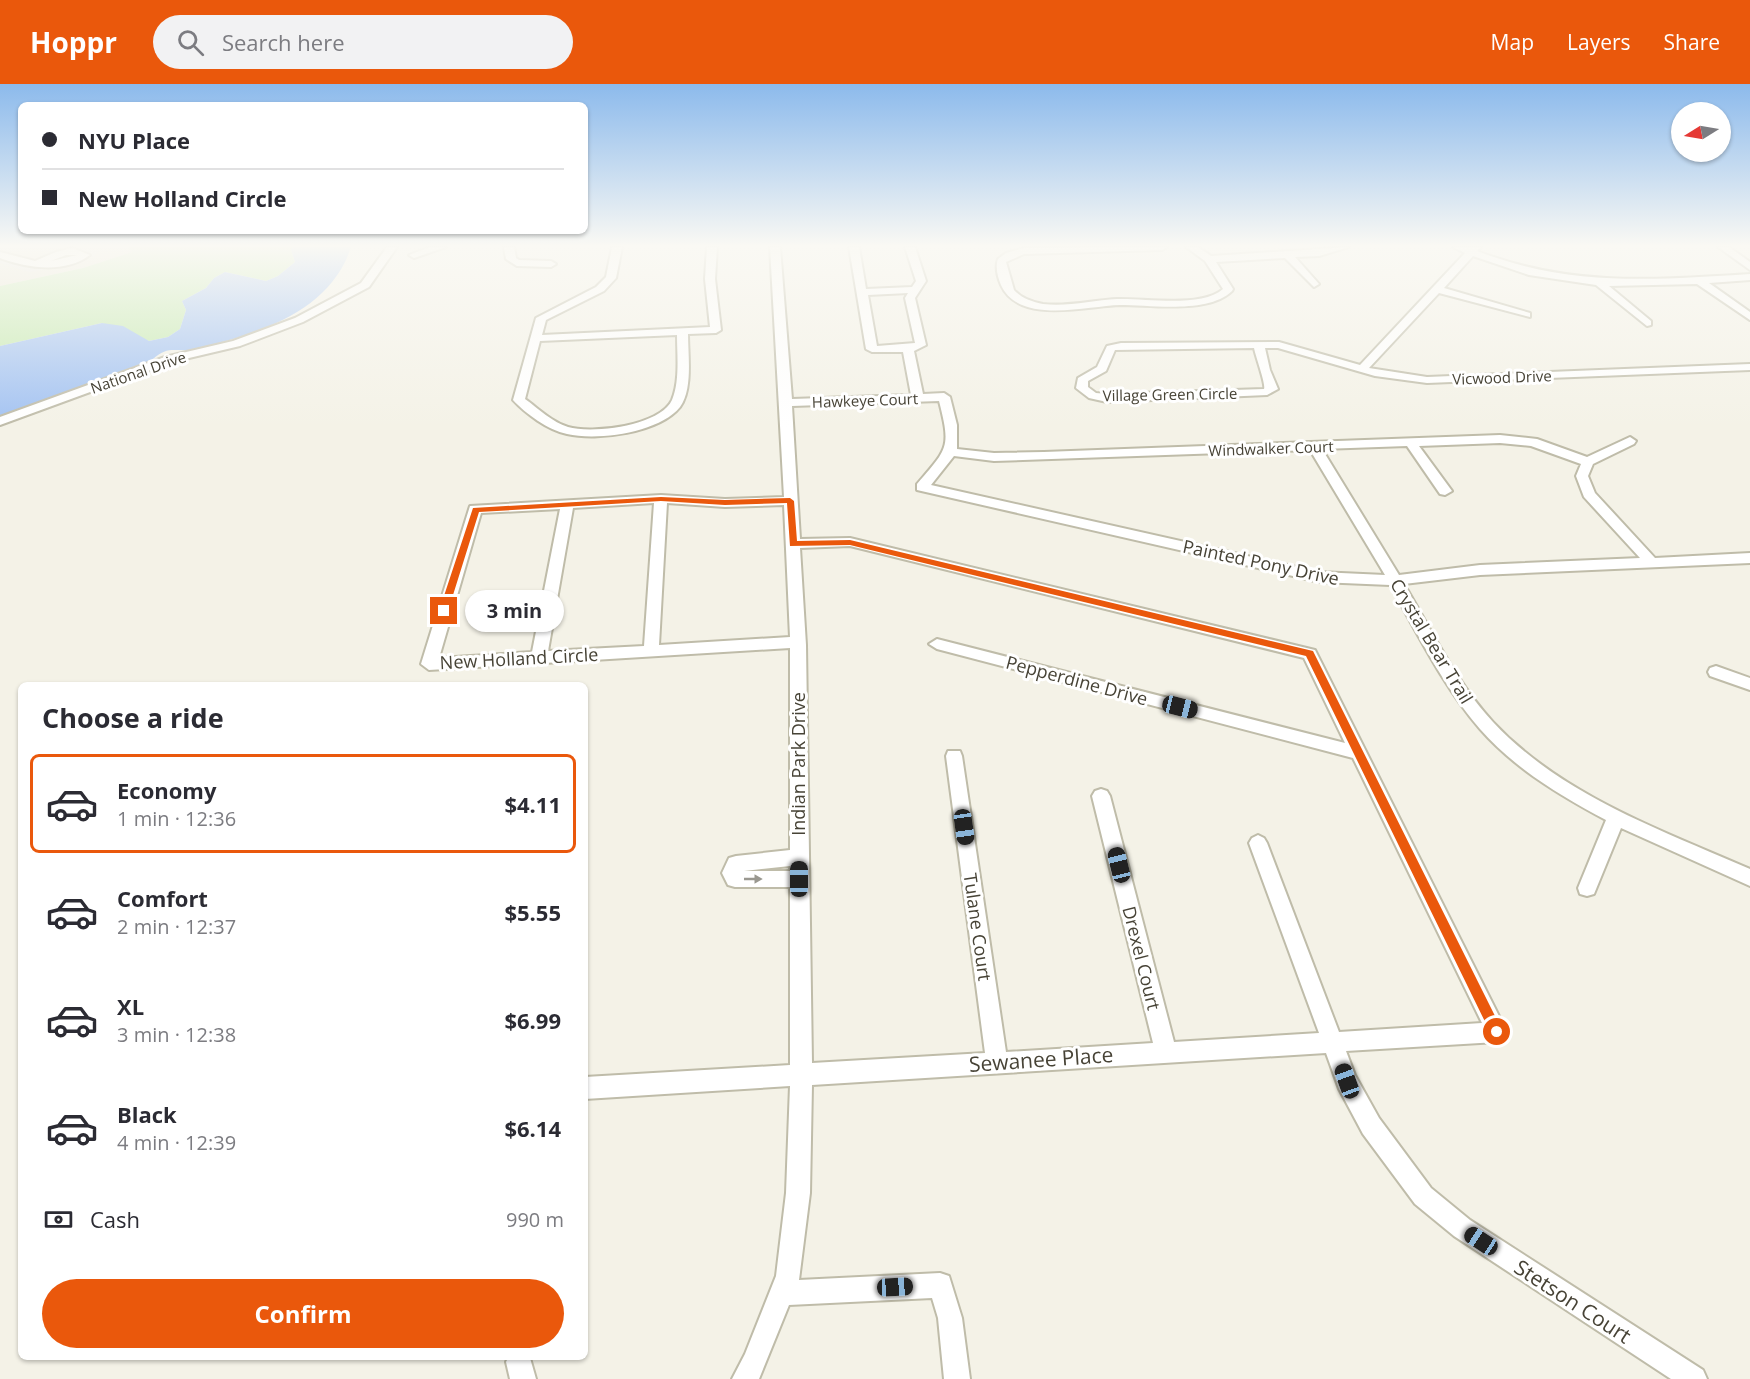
<!DOCTYPE html>
<meta charset="utf-8">
<style>
body{margin:0;font-family:"Open Sans",sans-serif;background:#f2f2f3;color:#2b2b33;height:100vh;display:flex;flex-direction:column;font-size:22px;white-space:nowrap}
*{box-sizing:border-box;margin:0}
p{font-size:20px;color:#7c7c81}
.icon{flex:none;width:33px;height:33px;fill:none;stroke:currentColor;stroke-width:2;stroke-linecap:round;stroke-linejoin:round}
.map{position:relative;flex:1;overflow:hidden}
.details{position:absolute;left:18px;top:598px;width:570px;height:678px;display:flex;flex-direction:column;background:#fff;border-radius:9px;box-shadow:0 2px 4px #0004}
.details>*{flex:none}
.guide{position:absolute;left:18px;top:18px;width:570px;height:132px;border-radius:9px;box-shadow:0 2px 4px #0004;display:grid;align-content:center;height:132px;padding:0 24px;background:#fff}
.needle{width:39px;rotate:259deg}
.tools{position:absolute;left:1671px;top:18px;display:grid;gap:12px}
.tools a{display:grid;place-items:center;width:60px;height:60px;border-radius:50%;background:#fff;box-shadow:0 2px 4px #0004;font-size:30px}
.end{position:absolute;width:27px;height:27px;margin:-14px;border:8px solid #ea580c;background:#fff;box-shadow:0 0 0 3px #fff}
.from{border-radius:50%}
.bubble{position:absolute;height:42px;border-radius:21px;background:#fff;box-shadow:0 2px 4px #0004;font-size:20px;font-weight:700;line-height:42px;text-align:center}
.car{position:absolute;width:18px;height:36px;margin:-18px -9px;border-radius:8px;box-shadow:0 0 4px 2px #0007;background:linear-gradient(#222 24%,#8ab4d8 0 40%,#222 0 76%,#8ab4d8 0 86%,#222 0)}
.guide b{display:flex;align-items:center;gap:21px;height:57px;font-size:22px}
.guide b+b{border-top:2px solid #e1e1e2}
.guide i{width:15px;height:15px;background:#2b2b33}
ul{padding:0;list-style:none}
li{display:flex;align-items:center;gap:18px;height:99px;margin:0 12px 9px;padding:0 12px;border:3px solid transparent;border-radius:9px}
li div{flex:1}
li b{display:block;font-size:22px}
li em{font-style:normal;font-weight:700}
li.current{border-color:#ea580c}
li>.icon{width:54px;height:54px;stroke-width:1.5}
h2{padding:0 24px;font-size:27px;line-height:72px}
.pay{display:flex;align-items:center;gap:15px;height:66px;padding:0 24px;font-size:22px}
.pay p{margin-inline-start:auto}
.button{display:flex;gap:12px;margin-top:auto;padding:12px 24px}
.button a{flex:1;height:69px;border-radius:36px;background:#ea580c;color:#fff;font-size:24px;font-weight:700;line-height:69px;text-align:center}
header{display:flex;align-items:center;gap:36px;box-sizing:border-box;height:84px;padding:0 30px;background:#ea580c;color:#fff}
header strong{font-size:28px}
nav{display:flex;gap:33px;margin-inline-start:auto;font-size:21px}
.search{width:420px;height:54px;background:#f2f2f3;display:flex;align-items:center;gap:15px;box-sizing:border-box;padding:0 21px;border-radius:33px;color:#7c7c81;font-size:22px}
.map>svg:first-child{display:block}
.residential{fill:#e8e5d5}
.green{fill:#c4e9af}
.parking{fill:#e5e3df}
.water{fill:#a2c2f2}
.lines{fill:none;stroke-linecap:round;stroke-linejoin:round}
.minor-casing{stroke:#bfbca9;stroke-width:4}
.minor{fill:#fff;fill-rule:evenodd}
.oneway{fill:#9a9890}
.route{fill:#ea580c}
.labels{text-anchor:middle;dominant-baseline:central;stroke-width:6;stroke-linejoin:round;paint-order:stroke}
.far-street-label{font-size:15px;fill:#474336;stroke:#fff}
.street-label{font-size:18px;fill:#474336;stroke:#fff}
.near-street-label{font-size:21px;fill:#474336;stroke:#fff}
</style>
<header>
<strong>Hoppr</strong>
<div class="search"><svg class="icon" aria-label="search" viewBox="0 0 24 24"><circle cx="10" cy="10" r="6"/><path d="M15 15l6 6"/></svg>Search here</div>
<nav><a>Map</a><a>Layers</a><a>Share</a></nav>
</header>
<div class="map">
<svg width="1750" height="1295" viewBox="0 0 1750 1295">
<rect width="100%" height="100%" fill="#f4f2e7"/>
<path class="residential" d="M0,163H128L132,168L83,184L0,202Z"/>
<path class="green" d="M128,163H293L291,166L295,178L278,192L266,197L225,188L214,194L206,204L182,217L186,226L180,245L168,253L149,257L102,239L0,262V202L83,184L132,168Z"/>
<path class="parking" d="M0,163H16L2,169L28,179L66,163H85L99,167L94,172L63,182L29,188L0,179Z"/>
<path class="water" d="M293,163H351C330,229 255,251 195,265C175,269 169,260 152,276L0,332V262L102,239L123,242L149,257L168,253L180,245L186,226L182,217L206,204L214,194L225,188L266,197L278,192L295,178L291,166Z"/>
<g class="lines">
<defs>
<g id="minor">
<path d="M387,163H397L369,203L303,238L240,262L172,278L0,341V333L165,273L233,257L295,234L361,199Z"/>
<path d="M430,163H446L414,174L409,171Z"/>
<path d="M504,163H514L516,174L519,176L551,177L556,180L551,183L517,182L506,175Z"/>
<path d="M612,163H622L616,194L604,207L546,236L542,251L710,243L705,195L707,163H717L715,195L721,246L716,249L688,250C688,271 693,305 680,323C659,349 597,357 567,350C548,346 526,330 513,316L536,234L596,203L606,193ZM677,251C677,271 680,297 672,316C660,342 592,350 568,343C552,338 539,325 525,315L540,257Z"/>
<path d="M770,163H780L792,315L911,311L903,268H872L866,265L849,163H859L866,205L912,203L916,197L905,163H915L926,197L915,214L926,261L914,267L923,310L944,309L950,313L957,341V365L994,369L1044,368L1500,351L1537,355L1587,373L1630,353L1636,357L1634,360L1593,380L1588,392L1595,409L1655,474L1750,469V479L1480,491L1404,500C1432,547 1456,598 1493,638C1561,711 1661,746 1750,785V802L1621,744L1594,810L1587,812L1580,810L1578,804L1606,736C1561,712 1514,684 1480,645C1443,602 1418,550 1390,501L1319,498L917,406V400C948,364 951,364 939,317L792,322L800,455L850,454L1315,566L1507,948L1504,955L1497,958L1346,967L1355,991L1379,1034L1431,1104L1470,1136L1703,1286L1707,1295H1671L1454,1152L1415,1120L1363,1050L1339,1005L1326,969L812,1001L810,1109L799,1196L940,1189L949,1192L962,1234L970,1295H944L938,1234L932,1214L789,1221L759,1295H732L745,1270L776,1192L786,1109L790,1002L585,1015V993L790,981V803H735L728,801L722,789L729,774L736,772L790,766V564L429,586L421,580L470,422L661,411L725,415L784,413ZM908,209L905,214L915,259L877,262L868,211ZM1500,359L1531,362L1581,380L1576,392L1584,413L1640,474L1480,481L1399,491L1322,365L1407,362L1440,410L1445,411L1452,407L1419,362ZM1310,366L1385,491L1319,488L931,401L954,372L994,377ZM654,419L644,562L548,567L573,424ZM667,419L725,423L784,421L790,553L659,561ZM560,425L532,568L439,574L481,429ZM850,462L1304,574L1345,659L937,555L929,560L937,565L1353,674L1482,939L1339,948L1267,759L1264,754L1258,751L1252,754L1249,759L1319,949L1174,958L1110,712L1107,707L1101,705L1095,707L1092,712L1153,959L1006,968L962,672L960,667H948L946,672L985,969L812,979L806,561L800,464ZM790,782V787H744Z"/>
<path d="M1167,163L1162,166L1024,170L1006,178L1014,206C1021,214 1032,218 1043,220C1068,223 1093,216 1117,215C1145,214 1202,224 1223,205L1205,177L1186,163H1198L1211,172L1349,163L1319,172L1295,173L1319,200L1314,203L1285,174L1216,178L1233,205L1232,207C1208,230 1152,221 1120,221C1087,222 1019,241 1001,201C998,194 995,183 998,175L1006,169L1024,164Z"/>
<path d="M1453,163H1481L1477,167C1570,203 1653,196 1750,190V196L1709,199L1750,228V236L1697,200L1609,202L1651,237V241L1647,242L1596,201L1529,191L1473,172L1444,204L1530,229V233L1439,209L1369,284L1427,293L1750,280V286L1427,299L1375,292L1278,264H1265L1270,286L1278,305L1267,311L1107,318L1089,314L1076,304L1078,294L1097,283L1107,262L1121,259L1279,258L1360,281L1465,169ZM1254,264C1256,274 1266,300 1264,305L1107,310L1096,309L1088,303V297L1106,287L1115,266Z"/>
<path d="M1718,163H1729L1750,178V186Z"/>
<path d="M72,164L90,171C65,190 27,184 0,174V168L35,177L56,168ZM66,171H77L51,177Z"/>
<path d="M1716,582L1750,594V606L1710,592L1708,588L1710,584Z"/>
<path d="M508,1274H530L536,1295H510L506,1278Z"/>
</g>
</defs>
<use href="#minor" class="minor-casing"/>
<use href="#minor" class="minor"/>
</g>
<defs><path id="oneway-solid" d="M-6-.8H1V-3.2L6.5 0L1 3.2V.8H-6Z" transform="scale(1.5)"/></defs>
<use class="oneway" href="#oneway-solid" transform="translate(753 795)"/>
<linearGradient id="sky" x2="0" y2="1"><stop stop-color="#8cbaec"/><stop offset="0.47" stop-color="#faf9f4"/><stop offset="1" stop-color="#faf9f4" stop-opacity="0"/></linearGradient>
<rect width="1750" height="344" fill="url(#sky)"/>
<path class="route" d="M661,413L725,416L790,414L794,417L797,457L850,456L1313,567L1501,944V952H1492L1306,572L850,461L790,462L787,419L725,421L661,417L479,428L448,527L444,530L439,527L473,424Z"/>
<g class="labels">
<g class="far-street-label">
<text transform="translate(138 288) rotate(-19)">National Drive</text>
<text transform="translate(1502 293) rotate(-2)">Vicwood Drive</text>
<text transform="translate(1170 310) rotate(-1)">Village Green Circle</text>
<text transform="translate(865 316) rotate(-2)">Hawkeye Court</text>
<text transform="translate(1271 364) rotate(-2)">Windwalker Court</text>
</g>
<g class="street-label">
<text transform="translate(1261 478) rotate(12)">Painted Pony Drive</text>
<text transform="translate(1432 557) rotate(59)">Crystal Bear Trail</text>
<text transform="translate(519 574) rotate(-3)">New Holland Circle</text>
<text transform="translate(1077 596) rotate(15)">Pepperdine Drive</text>
<text transform="translate(798 680) rotate(-90)">Indian Park Drive</text>
<text transform="translate(978 843) rotate(82)">Tulane Court</text>
<text transform="translate(1142 874) rotate(76)">Drexel Court</text>
</g>
<g class="near-street-label">
<text transform="translate(1041 975) rotate(-4)">Sewanee Place</text>
<text transform="translate(1573 1217) rotate(33)">Stetson Court</text>
</g>
</g>
</svg>
<div class="tools">
<a><svg class="needle" viewBox="-14 -14 28 28"><path d="M0-13l5 13h-10z" fill="#e53935"/><path d="M0 13l5-13h-10z" fill="#7c7c81"/></svg></a>
</div>
<i class="end from" style="left:1497px;top:948px"></i>
<i class="end" style="left:444px;top:527px"></i>
<div class="bubble" style="left:465px;top:506px;width:99px">3 min</div>
<i class="car" style="left:1180px;top:623px;rotate:104deg"></i>
<i class="car" style="left:964px;top:743px;rotate:172deg"></i>
<i class="car" style="left:1119px;top:781px;rotate:346deg"></i>
<i class="car" style="left:799px;top:795px;rotate:0deg"></i>
<i class="car" style="left:1347px;top:997px;rotate:340deg"></i>
<i class="car" style="left:1481px;top:1157px;rotate:303deg"></i>
<i class="car" style="left:895px;top:1203px;rotate:87deg"></i>
<div class="guide">
<b><i class="from"></i>NYU Place</b>
<b><i></i>New Holland Circle</b>
</div>
<section class="details">
<h2>Choose a ride</h2>
<ul>
<li class="current"><svg class="icon" aria-label="car" viewBox="0 0 24 24"><path d="M5 17H2v-5l4-1 3-4h7l3 4 3 1v5h-3M9 17h6M6 11h13"/><circle cx="7" cy="17" r="2"/><circle cx="17" cy="17" r="2"/></svg><div><b>Economy</b><p>1 min · 12:36</p></div><em>$4.11</em></li>
<li><svg class="icon" aria-label="car" viewBox="0 0 24 24"><path d="M5 17H2v-5l4-1 3-4h7l3 4 3 1v5h-3M9 17h6M6 11h13"/><circle cx="7" cy="17" r="2"/><circle cx="17" cy="17" r="2"/></svg><div><b>Comfort</b><p>2 min · 12:37</p></div><em>$5.55</em></li>
<li><svg class="icon" aria-label="car" viewBox="0 0 24 24"><path d="M5 17H2v-5l4-1 3-4h7l3 4 3 1v5h-3M9 17h6M6 11h13"/><circle cx="7" cy="17" r="2"/><circle cx="17" cy="17" r="2"/></svg><div><b>XL</b><p>3 min · 12:38</p></div><em>$6.99</em></li>
<li><svg class="icon" aria-label="car" viewBox="0 0 24 24"><path d="M5 17H2v-5l4-1 3-4h7l3 4 3 1v5h-3M9 17h6M6 11h13"/><circle cx="7" cy="17" r="2"/><circle cx="17" cy="17" r="2"/></svg><div><b>Black</b><p>4 min · 12:39</p></div><em>$6.14</em></li>
</ul>
<div class="pay"><svg class="icon" aria-label="cash" viewBox="0 0 24 24"><path d="M3 7h18v10H3z"/><circle cx="12" cy="12" r="2"/></svg>Cash<p>990 m</p></div>
<div class="button"><a>Confirm</a></div>
</section>
</div>
